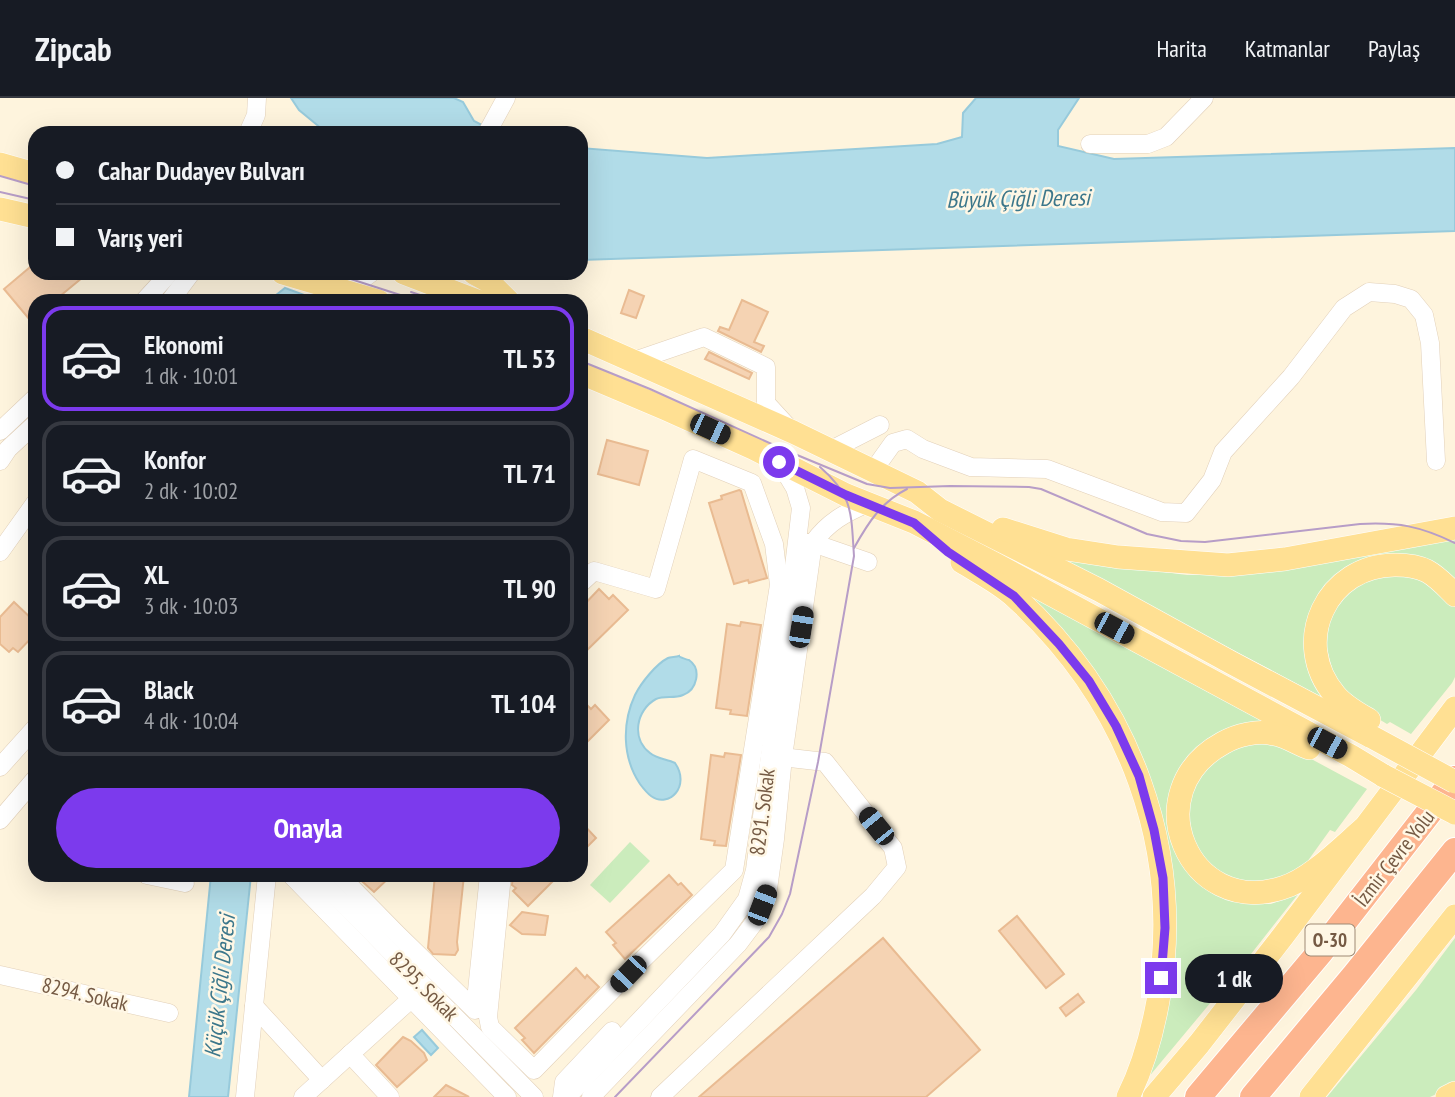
<!DOCTYPE html>
<html lang="tr">
<meta charset="utf-8">
<style>
body{margin:0;font-family:"PT Sans Narrow",sans-serif;background:#20242c;color:#f1f3f6;height:100vh;display:flex;flex-direction:column;font-size:26px;white-space:nowrap}
*{box-sizing:border-box;margin:0}
p{font-size:23px;color:#9ea1a6}
.icon{flex:none;width:38px;height:38px;fill:none;stroke:currentColor;stroke-width:2;stroke-linecap:round;stroke-linejoin:round}
.map{position:relative;flex:1;overflow:hidden}
.panel{position:absolute;left:28px;top:196px;width:560px;height:588px;display:flex;flex-direction:column;background:#171b24;border-radius:21px;box-shadow:0 7px 28px #0002}
.panel>*{flex:none}
.guide{position:absolute;left:28px;top:28px;width:560px;height:154px;border-radius:21px;box-shadow:0 7px 28px #0002;display:grid;align-content:center;height:154px;padding:0 28px;background:#171b24}
.end{position:absolute;width:32px;height:32px;margin:-16px;border:9px solid #7c3aed;background:#fff;box-shadow:0 0 0 4px #fff}
.from{border-radius:50%}
.bubble{position:absolute;height:49px;border-radius:24px;background:#171b24;box-shadow:0 7px 28px #0002;font-size:23px;font-weight:700;line-height:49px;text-align:center}
.car{position:absolute;width:21px;height:42px;margin:-21px -10px;border-radius:9px;box-shadow:0 0 5px 2px #0007;background:linear-gradient(#222 24%,#8ab4d8 0 40%,#222 0 76%,#8ab4d8 0 86%,#222 0)}
.guide b{display:flex;align-items:center;gap:24px;height:66px;font-size:26px}
.guide b+b{border-top:2px solid #363941}
.guide i{width:18px;height:18px;background:#f1f3f6}
ul{padding:12px 0 0;list-style:none}
li{display:flex;align-items:center;gap:21px;height:105px;margin:0 14px 10px;padding:0 14px;border:4px solid #363941;border-radius:21px}
li div{flex:1}
li b{display:block;font-size:26px}
li em{font-style:normal;font-weight:700}
li.active{border-color:#7c3aed}
li>.icon{width:63px;height:63px;stroke-width:1.5}
.button{display:flex;gap:14px;margin-top:auto;padding:14px 28px}
.button a{flex:1;height:80px;border-radius:42px;background:#7c3aed;color:#fff;font-size:28px;font-weight:700;line-height:80px;text-align:center}
header{display:flex;align-items:center;gap:42px;box-sizing:border-box;height:98px;padding:0 35px;background:#171b24;border-bottom:2px solid #363941}
header strong{font-size:33px}
nav{display:flex;gap:38px;margin-inline-start:auto;font-size:24px}
.map>svg:first-child{display:block}
.green{fill:#cbecbc}
.water{fill:#b1dce8;stroke:#97cadb;stroke-width:2}
.building{fill:#f5d3b3;stroke:#e9bb92;stroke-width:2}
.lines{fill:none;stroke-linecap:round;stroke-linejoin:round}
.minor-casing{stroke:#e2d0b9;stroke-width:19}
.major-casing{stroke:#fff;stroke-width:24}
.highway-casing{stroke:#fff;stroke-width:28}
.minor{stroke:#fff;stroke-width:18}
.major{stroke:#ffe093;stroke-width:23}
.highway{stroke:#fdb58f;stroke-width:26}
.tram{stroke:#b79dc7;stroke-width:2}
.major-bridge-casing{stroke:#fff;stroke-width:24;stroke-linecap:butt}
.major-bridge{stroke:#ffe093;stroke-width:23}
.route{stroke:#7c3aed;stroke-width:9}
.labels{text-anchor:middle;dominant-baseline:central;stroke-width:5;stroke-linejoin:round;paint-order:stroke}
.shield{fill:#fff7e5;stroke:#9e8974;stroke-width:2}
.shield-label{font-size:19px;font-weight:bold;fill:#755a44}
.street-label{font-size:21px;fill:#755a44;stroke:#fff7e5}
.water-label{font-size:23px;font-style:italic;fill:#3c778b;stroke:#fff7e5}
</style>
<header>
<strong>Zipcab</strong>
<nav><a>Harita</a><a>Katmanlar</a><a>Paylaş</a></nav>
</header>
<div class="map">
<svg width="1455" height="999" viewBox="0 0 1455 999">
<rect width="100%" height="100%" fill="#fef4dd"/>
<g class="green">
<path d="M1455,441V481L1404,456L1324,493V600L1060,461L1187,477L1239,475Z"/>
<path d="M1377,477L1418,478L1446,499L1455,509V579L1452,585L1411,636L1390,624L1387,626L1357,608L1336,585L1324,540L1330,516L1349,492Z"/>
<path d="M1024,494L1225,603L1269,626L1214,638L1202,647L1190,660L1171,735L1253,805L1271,806L1299,795L1251,856L1147,981L1158,951L1159,710Z"/>
<path d="M1255,643L1289,649L1367,691L1335,734L1330,732L1307,764L1292,776L1265,785L1229,781L1196,754L1187,709L1200,676L1222,653Z"/>
<path d="M630,744L650,763L610,805L590,787Z"/>
<path d="M1455,840V987L1430,999H1327L1416,892Z"/>
</g>
<g class="water">
<path d="M291,0H454L463,4L474,23L497,35H323L322,31L299,12Z"/>
<path d="M976,0H1079L1058,32V48L1114,61L1455,50V133L581,162V50L707,60L937,46L962,39L963,15Z"/>
<path d="M285,190L307,198L308,203H274L276,197Z"/>
<path d="M679,558C679,559 688,562 689,562C702,571 697,592 683,597C674,601 665,597 656,601C636,612 631,641 650,655C657,661 667,661 675,665C691,688 669,711 651,698C647,695 643,690 640,686C622,659 622,625 635,597C641,585 656,566 668,560C670,559 676,559 679,558Z"/>
<path d="M211,777H251L228,999H189Z"/>
<path d="M422,932L438,950L431,957L414,939Z"/>
</g>
<g class="building">
<path d="M35,165V175H88L54,203H35V228L4,191Z"/>
<path d="M629,192L644,198L636,220L621,215Z"/>
<path d="M742,202L768,214L754,244L764,248L761,254L718,233L720,229L729,232Z"/>
<path d="M709,254L752,275L749,281L705,261Z"/>
<path d="M607,342L648,353L639,387L598,376Z"/>
<path d="M739,392L741,393L767,480L749,485L748,482L734,486L709,405L722,401L721,398Z"/>
<path d="M599,491L609,501L613,497L628,512L581,558V510Z"/>
<path d="M14,504L35,524V526L30,531L35,536L18,554L13,550L9,554L0,546V519Z"/>
<path d="M741,524L761,527L747,618L730,616L731,612L716,610L727,526L740,528Z"/>
<path d="M581,601L591,611L595,607L609,622L581,650Z"/>
<path d="M725,655L741,657L726,748L714,747L715,743L701,741L711,657L724,659Z"/>
<path d="M581,724L596,740L581,755Z"/>
<path d="M355,777H392L374,794Z"/>
<path d="M435,777H464L457,844L458,852L455,857L433,856L428,850Z"/>
<path d="M513,777H559L528,808L513,793L516,790L512,787Z"/>
<path d="M669,777L678,787L681,785L692,797L625,861L613,847L616,845L606,834Z"/>
<path d="M522,814L548,818L545,837L522,836L510,827Z"/>
<path d="M1017,818L1064,876L1046,890L999,833Z"/>
<path d="M883,840L980,952L926,999H699Z"/>
<path d="M576,870L585,880L587,877L599,889L534,955L522,942L525,940L515,930Z"/>
<path d="M1078,896L1084,904L1066,918L1060,910Z"/>
<path d="M403,939L411,943L424,955L427,962L397,989L376,967Z"/>
<path d="M446,987L469,999H434Z"/>
</g>
<g class="lines">
<defs>
<g id="minor">
<path d="M248,35L256,17L257,0"/>
<path d="M487,35L506,0"/>
<path d="M1090,46H1148L1166,39L1204,0"/>
<path d="M343,200L347,193L371,175"/>
<path d="M144,203L166,179L167,175"/>
<path d="M170,203L191,175"/>
<path d="M634,263L704,239L766,269V305L788,329"/>
<path d="M0,333L35,300"/>
<path d="M831,352L880,327"/>
<path d="M0,363L8,351L35,326"/>
<path d="M873,373L893,345L907,341L923,351L971,369L1047,371L1162,414L1186,415L1212,382L1223,354L1291,279L1344,210L1369,194L1395,196L1411,201L1424,217L1430,245L1436,363"/>
<path d="M804,445H813L868,464"/>
<path d="M0,454L35,405"/>
<path d="M0,669L35,630"/>
<path d="M0,722L35,681"/>
<path d="M147,777L185,785"/>
<path d="M291,777L507,999"/>
<path d="M315,777L534,999"/>
<path d="M339,777L397,836L475,912L489,777"/>
<path d="M502,777L488,919L490,929L534,972L628,876L734,772L779,487L774,446L752,385L693,361L656,491L594,473L581,485"/>
<path d="M0,877L169,915"/>
<path d="M254,908L322,982"/>
<path d="M350,956L390,999"/>
<path d="M245,999L267,777"/>
<path d="M303,999L411,901"/>
<path d="M562,999L564,984L612,933"/>
<path d="M567,999L722,836L747,801L755,772L787,527L801,410L795,390L780,365"/>
<path d="M591,999L738,846L756,822L768,791L775,741L783,659L813,445C828,424 845,415 868,405"/>
<path d="M660,999L873,798L897,769L893,750L825,664L773,658"/>
</g>
<g id="major">
<path d="M0,66L35,76"/>
<path d="M0,111L35,119"/>
<path d="M283,175L378,203"/>
<path d="M404,175L477,203"/>
<path d="M474,175L487,182L508,203"/>
<path d="M581,240L793,334L917,394L940,412L1099,492L1232,565L1372,639"/>
<path d="M581,275L666,311L753,350L846,397L914,424L995,466L1351,658L1384,678"/>
<path d="M1003,431L1066,451L1118,459L1228,467L1285,461L1455,430"/>
<path d="M962,464C980,475 1000,485 1015,499C1129,603 1185,751 1158,903C1152,936 1143,969 1128,999"/>
<path d="M1369,622C1357,615 1344,608 1335,597C1290,544 1327,466 1396,467C1406,467 1417,468 1427,473C1438,479 1446,488 1455,497"/>
<path d="M1309,650C1298,646 1286,638 1274,636C1258,632 1237,637 1223,645C1135,693 1188,820 1282,790C1310,782 1341,750 1363,731"/>
<path d="M1154,999L1199,946L1283,838L1455,610"/>
<path d="M1311,999L1455,818"/>
<path d="M1447,999L1455,995"/>
</g>
<g id="highway">
<path d="M1198,999L1321,853L1455,681"/>
<path d="M1253,999L1355,877L1455,753"/>
</g>
</defs>
<use href="#minor" class="minor-casing"/>
<use href="#major" class="major-casing"/>
<use href="#highway" class="highway-casing"/>
<use href="#minor" class="minor"/>
<use href="#major" class="major"/>
<use href="#highway" class="highway"/>
<g class="tram">
<path d="M0,78L35,88"/>
<path d="M0,94L35,102"/>
<path d="M332,175L419,203"/>
<path d="M411,194L438,203"/>
<path d="M581,263L650,291L785,352L867,386L890,390L950,388L1029,389L1041,391L1147,436L1181,443L1205,444L1360,426C1398,424 1420,428 1455,445"/>
<path d="M854,450C868,425 881,404 907,391"/>
<path d="M615,999L769,839L782,816L790,796L818,664L854,458C851,417 854,398 820,369"/>
</g>
<defs>
<g id="major-bridge">
<path d="M1372,639L1455,684"/>
<path d="M1384,678L1455,715"/>
</g>
</defs>
<use href="#major-bridge" class="major-bridge-casing"/>
<use href="#major-bridge" class="major-bridge"/>
</g>
<g class="lines">
<path class="route" d="M779,364L846,397L914,425L948,454L1014,498L1059,546L1089,583L1116,628L1139,678L1154,732L1163,780L1165,830L1161,880"/>
</g>
<g class="labels">
<rect class="shield" x="1305.5" y="826.5" width="49" height="31" rx="5"/>
<g class="shield-label">
<text x="1330" y="842">O-30</text>
</g>
<g class="street-label">
<text transform="translate(762 714) rotate(-83)">8291. Sokak</text>
<text transform="translate(1394 760) rotate(-52)">İzmir Çevre Yolu</text>
<text transform="translate(424 888) rotate(45)">8295. Sokak</text>
<text transform="translate(85 896) rotate(13)">8294. Sokak</text>
</g>
<g class="water-label">
<text transform="translate(1018 100) rotate(-1)">Büyük Çiğli Deresi</text>
<text transform="translate(219 888) rotate(-84)">Küçük Çiğli Deresi</text>
</g>
</g>
</svg>
<i class="end from" style="left:779px;top:364px"></i>
<i class="end" style="left:1161px;top:880px"></i>
<div class="bubble" style="left:1185px;top:856px;width:98px">1 dk</div>
<i class="car" style="left:710px;top:331px;rotate:115deg"></i>
<i class="car" style="left:801px;top:529px;rotate:9deg"></i>
<i class="car" style="left:1114px;top:530px;rotate:118deg"></i>
<i class="car" style="left:1327px;top:645px;rotate:118deg"></i>
<i class="car" style="left:876px;top:728px;rotate:321deg"></i>
<i class="car" style="left:762px;top:807px;rotate:21deg"></i>
<i class="car" style="left:628px;top:876px;rotate:224deg"></i>
<div class="guide">
<b><i class="from"></i>Cahar Dudayev Bulvarı</b>
<b><i></i>Varış yeri</b>
</div>
<section class="panel">
<ul>
<li class="active"><svg class="icon" aria-label="car" viewBox="0 0 24 24"><path d="M5 17H2v-5l4-1 3-4h7l3 4 3 1v5h-3M9 17h6M6 11h13"/><circle cx="7" cy="17" r="2"/><circle cx="17" cy="17" r="2"/></svg><div><b>Ekonomi</b><p>1 dk · 10:01</p></div><em>TL 53</em></li>
<li><svg class="icon" aria-label="car" viewBox="0 0 24 24"><path d="M5 17H2v-5l4-1 3-4h7l3 4 3 1v5h-3M9 17h6M6 11h13"/><circle cx="7" cy="17" r="2"/><circle cx="17" cy="17" r="2"/></svg><div><b>Konfor</b><p>2 dk · 10:02</p></div><em>TL 71</em></li>
<li><svg class="icon" aria-label="car" viewBox="0 0 24 24"><path d="M5 17H2v-5l4-1 3-4h7l3 4 3 1v5h-3M9 17h6M6 11h13"/><circle cx="7" cy="17" r="2"/><circle cx="17" cy="17" r="2"/></svg><div><b>XL</b><p>3 dk · 10:03</p></div><em>TL 90</em></li>
<li><svg class="icon" aria-label="car" viewBox="0 0 24 24"><path d="M5 17H2v-5l4-1 3-4h7l3 4 3 1v5h-3M9 17h6M6 11h13"/><circle cx="7" cy="17" r="2"/><circle cx="17" cy="17" r="2"/></svg><div><b>Black</b><p>4 dk · 10:04</p></div><em>TL 104</em></li>
</ul>
<div class="button"><a>Onayla</a></div>
</section>
</div>
